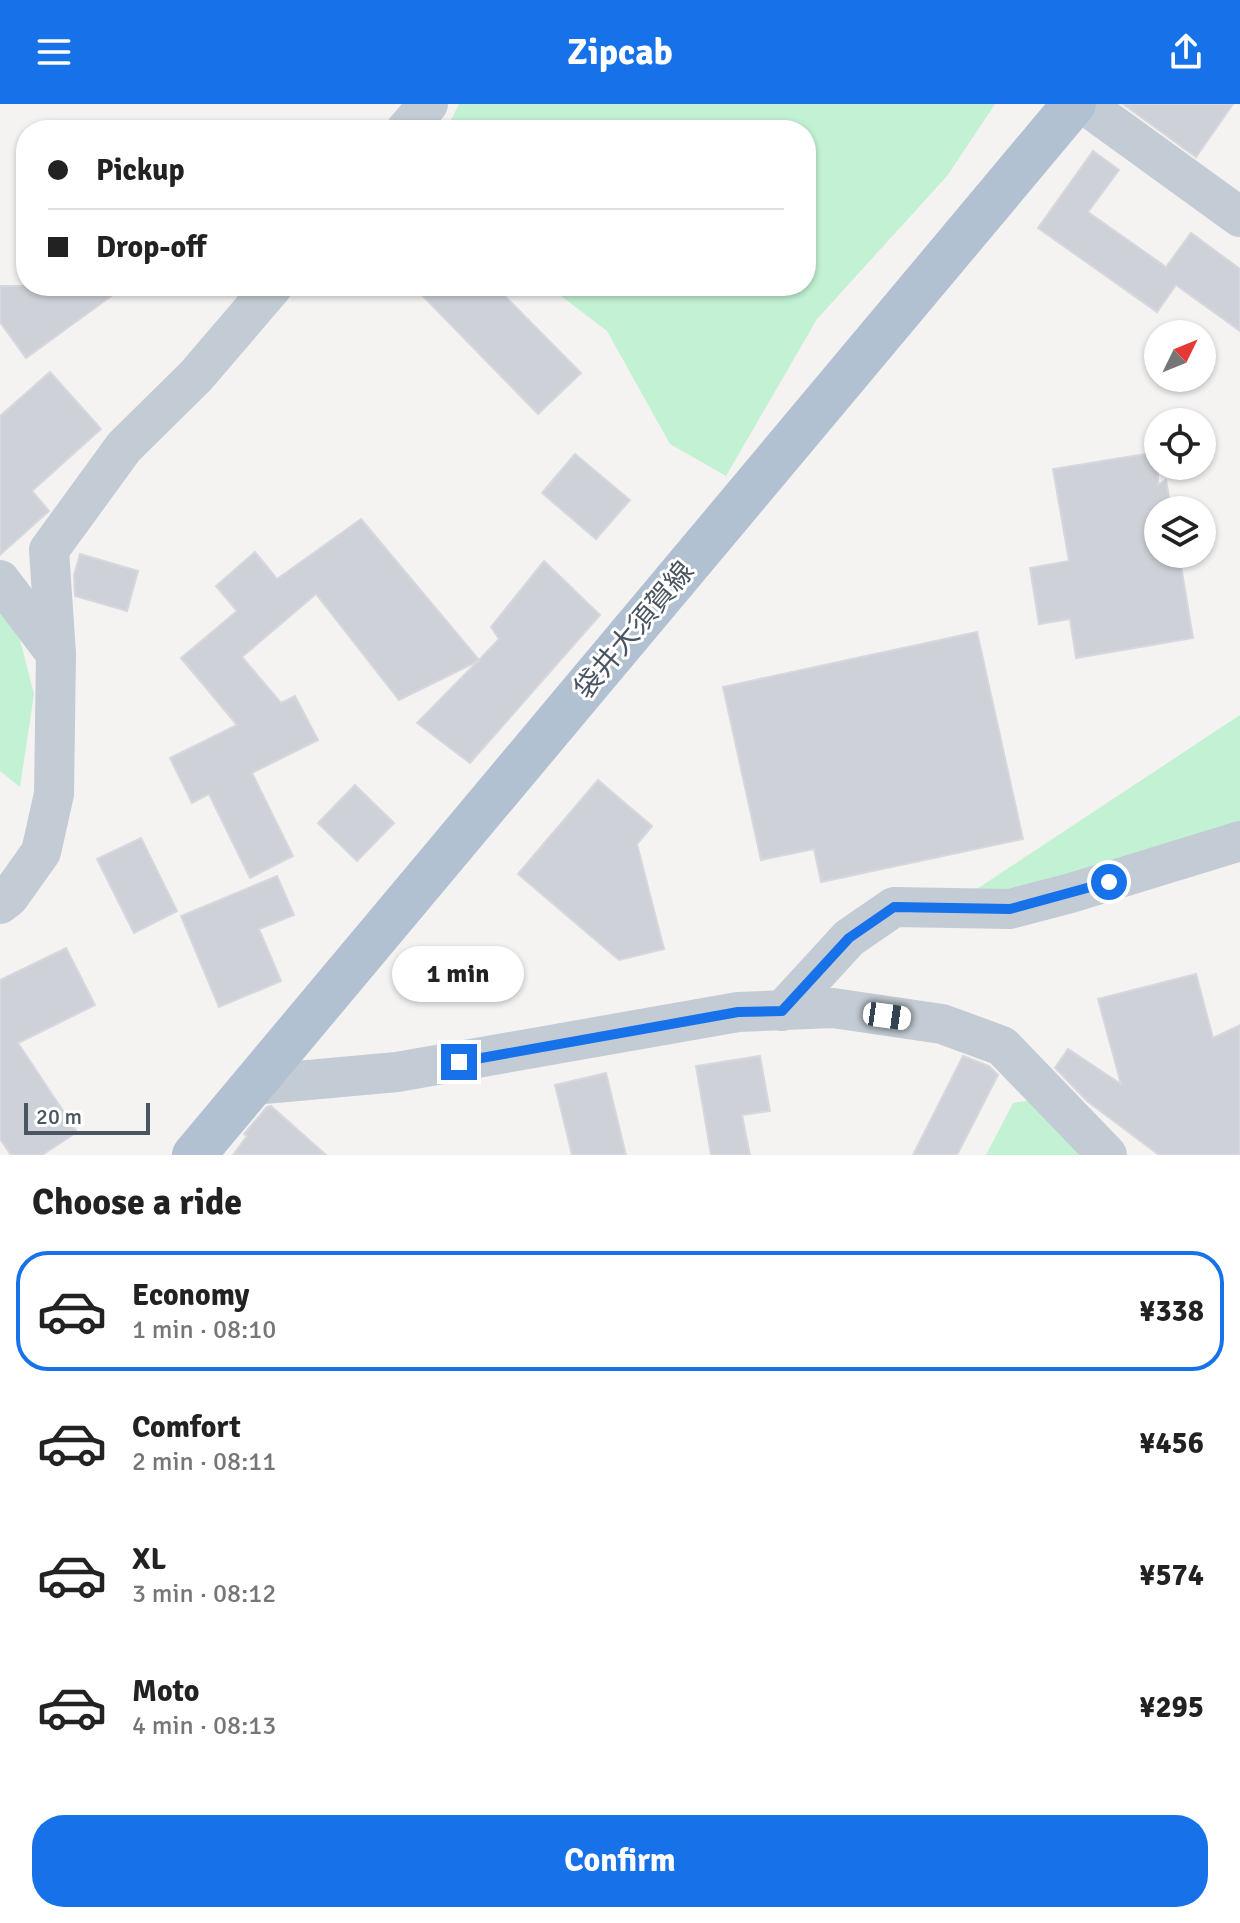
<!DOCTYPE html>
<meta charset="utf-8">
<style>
body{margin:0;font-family:Signika,"Noto Sans JP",sans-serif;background:#f2f2f2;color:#222;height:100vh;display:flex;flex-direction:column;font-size:30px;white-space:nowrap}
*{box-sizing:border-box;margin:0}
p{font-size:26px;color:#767676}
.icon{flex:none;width:44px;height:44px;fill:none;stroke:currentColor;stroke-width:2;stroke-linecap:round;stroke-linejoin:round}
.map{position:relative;height:1051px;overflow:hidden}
.panel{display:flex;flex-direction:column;background:#fff;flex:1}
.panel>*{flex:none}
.hud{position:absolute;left:16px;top:16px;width:800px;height:176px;border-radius:32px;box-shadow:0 2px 6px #0004;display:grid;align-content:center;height:176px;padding:0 32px;background:#fff}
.needle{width:52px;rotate:47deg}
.controls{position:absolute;left:1144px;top:216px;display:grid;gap:16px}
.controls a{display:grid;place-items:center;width:72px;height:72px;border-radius:50%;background:#fff;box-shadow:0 2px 6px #0004;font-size:40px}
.scale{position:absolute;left:24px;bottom:20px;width:126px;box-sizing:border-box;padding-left:8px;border:4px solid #495561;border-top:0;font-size:22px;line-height:28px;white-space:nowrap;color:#495561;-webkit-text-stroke:6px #fff;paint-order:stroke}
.end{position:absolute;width:36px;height:36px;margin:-18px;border:10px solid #1772ea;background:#fff;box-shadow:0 0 0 4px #fff}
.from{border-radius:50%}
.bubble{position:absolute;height:56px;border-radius:28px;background:#fff;box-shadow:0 2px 6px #0004;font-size:26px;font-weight:800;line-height:56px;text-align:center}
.car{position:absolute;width:24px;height:48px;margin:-24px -12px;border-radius:10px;box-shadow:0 0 6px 2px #0007;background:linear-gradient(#fff 24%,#345 0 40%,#fff 0 76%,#345 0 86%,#fff 0)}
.hud b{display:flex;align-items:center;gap:28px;height:76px;font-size:30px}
.hud b+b{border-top:2px solid #e0e0e0}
.hud i{width:20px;height:20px;background:#222}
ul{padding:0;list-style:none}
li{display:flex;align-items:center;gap:24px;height:120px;margin:0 16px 12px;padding:0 16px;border:4px solid transparent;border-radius:32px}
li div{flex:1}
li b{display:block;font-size:30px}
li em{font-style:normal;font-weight:800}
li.active{border-color:#1772ea}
li>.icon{width:72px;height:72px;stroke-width:1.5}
h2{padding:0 32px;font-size:36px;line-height:96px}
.action{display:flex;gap:16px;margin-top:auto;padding:16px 32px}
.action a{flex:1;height:92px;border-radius:32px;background:#1772ea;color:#fff;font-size:32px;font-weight:800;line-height:92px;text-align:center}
header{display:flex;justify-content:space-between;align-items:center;height:104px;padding:0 32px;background:#1772ea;color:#fff;font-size:36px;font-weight:800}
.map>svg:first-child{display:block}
.green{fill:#c2f1d4}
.building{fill:#ced1d7;stroke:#d6d8de;stroke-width:2}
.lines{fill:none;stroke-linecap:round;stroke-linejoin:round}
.minor{stroke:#c3ccd4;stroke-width:40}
.primary{stroke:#b2c1d1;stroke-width:44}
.route{stroke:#1772ea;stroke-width:10}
.labels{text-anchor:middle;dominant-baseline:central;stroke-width:6;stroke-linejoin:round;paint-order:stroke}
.street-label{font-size:28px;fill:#495561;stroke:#fff}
</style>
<header><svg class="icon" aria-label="menu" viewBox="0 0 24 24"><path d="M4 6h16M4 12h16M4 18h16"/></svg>Zipcab<svg class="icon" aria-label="share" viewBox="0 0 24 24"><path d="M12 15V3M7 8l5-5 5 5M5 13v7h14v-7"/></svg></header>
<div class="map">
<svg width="1240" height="1051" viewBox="0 0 1240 1051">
<rect width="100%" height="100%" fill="#f5f2f2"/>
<g class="green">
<path d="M459,0H995L947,72L817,215L726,372L670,340L607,227L548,182H806V26H446Z"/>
<path d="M0,497L20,536L34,590L20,683L0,667Z"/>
<path d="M1240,611V731L951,802Z"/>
<path d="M1032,996L1090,1051H986L1013,999Z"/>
</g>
<g class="building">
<path d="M1123,0H1233L1196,53Z"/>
<path d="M1093,47L1119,66L1088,108L1166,163L1191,129L1240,165V227L1176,181L1157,208L1038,124Z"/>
<path d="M0,182H125L26,254L0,218Z"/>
<path d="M413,182H495L581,269L538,310Z"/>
<path d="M50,268L101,325L32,387L49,407L0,451V312Z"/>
<path d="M1158,348V381L1166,376L1171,406H1158V450H1179L1193,534L1076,554L1070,515L1039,520L1030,464L1069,457L1053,365Z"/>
<path d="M575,350L630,396L596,435L542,389Z"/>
<path d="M361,415L479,556L499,535L491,523L544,457L600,511L470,659L417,619L478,557L399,596L316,490L242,553L281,599L295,592L318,636L252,669L293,752L250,774L209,690L192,699L170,654L237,621L181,554L237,507L216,482L255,448L277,475Z"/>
<path d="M80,450L138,467L127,507L75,492L74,471Z"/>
<path d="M977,528L1023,735L821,778L814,745L761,756L723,583Z"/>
<path d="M598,676L652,722L637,740L664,845L619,856L518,770Z"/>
<path d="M355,681L394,719L357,757L318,719Z"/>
<path d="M141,734L177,807L134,829L97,755Z"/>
<path d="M277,772L294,811L259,825L281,877L219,903L181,812Z"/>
<path d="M66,844L95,901L18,939L77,1028L42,1051H11L0,1035V876Z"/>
<path d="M1196,870L1213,934L1240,921V1051H1159L1087,997L1055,964L1068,945L1121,980L1098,895Z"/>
<path d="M760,952L770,1007L742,1011L750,1051H711L696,962Z"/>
<path d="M963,952L989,962L998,971L957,1051H913Z"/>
<path d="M606,969L626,1051H572L555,981Z"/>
<path d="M271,1002L326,1051H233L247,1032L244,1030L267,1003Z"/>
</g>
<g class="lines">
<g class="minor">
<path d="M1084,0L1240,113"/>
<path d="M406,26L428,0"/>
<path d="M0,476L56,550"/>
<path d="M0,800L9,793L41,748L54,690L56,550L49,446L124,343L196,272L273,182"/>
<path d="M782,907L849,834L894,803L1010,805L1071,789L1240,737"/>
<path d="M253,981L397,968L738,908L833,904L942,920L1002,942L1107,1051"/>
</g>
<path class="primary" d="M194,1051L1074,0"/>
</g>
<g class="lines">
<path class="route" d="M459,958L738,908L782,907L849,834L894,803L1010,805L1109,778"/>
</g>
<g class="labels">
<g class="street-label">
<text transform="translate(634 526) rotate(-50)">袋井大須賀線</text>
</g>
</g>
</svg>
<div class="controls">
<a><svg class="needle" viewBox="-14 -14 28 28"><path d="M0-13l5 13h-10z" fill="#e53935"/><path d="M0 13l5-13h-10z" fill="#767676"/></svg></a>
<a><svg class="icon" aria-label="locate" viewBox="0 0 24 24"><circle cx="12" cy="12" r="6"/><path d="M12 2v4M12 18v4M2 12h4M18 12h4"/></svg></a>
<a><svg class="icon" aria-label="layers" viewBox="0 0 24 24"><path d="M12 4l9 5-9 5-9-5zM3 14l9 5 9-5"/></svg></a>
</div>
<div class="scale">20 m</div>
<i class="end from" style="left:1109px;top:778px"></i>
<i class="end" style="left:459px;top:958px"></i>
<div class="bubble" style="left:392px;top:842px;width:132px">1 min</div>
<i class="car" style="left:887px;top:912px;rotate:98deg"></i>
<div class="hud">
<b><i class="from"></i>Pickup</b>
<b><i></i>Drop-off</b>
</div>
</div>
<section class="panel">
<h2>Choose a ride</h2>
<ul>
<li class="active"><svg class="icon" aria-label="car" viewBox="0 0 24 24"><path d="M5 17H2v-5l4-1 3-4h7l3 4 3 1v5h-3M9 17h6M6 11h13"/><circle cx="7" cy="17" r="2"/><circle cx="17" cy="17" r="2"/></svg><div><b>Economy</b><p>1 min · 08:10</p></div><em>¥338</em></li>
<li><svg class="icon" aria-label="car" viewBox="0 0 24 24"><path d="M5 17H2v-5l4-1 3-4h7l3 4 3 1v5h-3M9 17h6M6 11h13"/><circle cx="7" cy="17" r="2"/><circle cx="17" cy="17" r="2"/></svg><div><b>Comfort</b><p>2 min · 08:11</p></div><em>¥456</em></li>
<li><svg class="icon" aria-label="car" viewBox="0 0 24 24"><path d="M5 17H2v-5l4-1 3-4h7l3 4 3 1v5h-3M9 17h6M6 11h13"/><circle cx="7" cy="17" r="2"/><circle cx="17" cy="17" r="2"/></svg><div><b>XL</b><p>3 min · 08:12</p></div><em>¥574</em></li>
<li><svg class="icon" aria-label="car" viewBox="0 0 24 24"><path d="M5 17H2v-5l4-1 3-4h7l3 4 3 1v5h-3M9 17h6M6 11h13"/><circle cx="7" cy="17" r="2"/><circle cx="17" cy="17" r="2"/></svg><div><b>Moto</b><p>4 min · 08:13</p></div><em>¥295</em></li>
</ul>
<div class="action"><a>Confirm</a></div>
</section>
